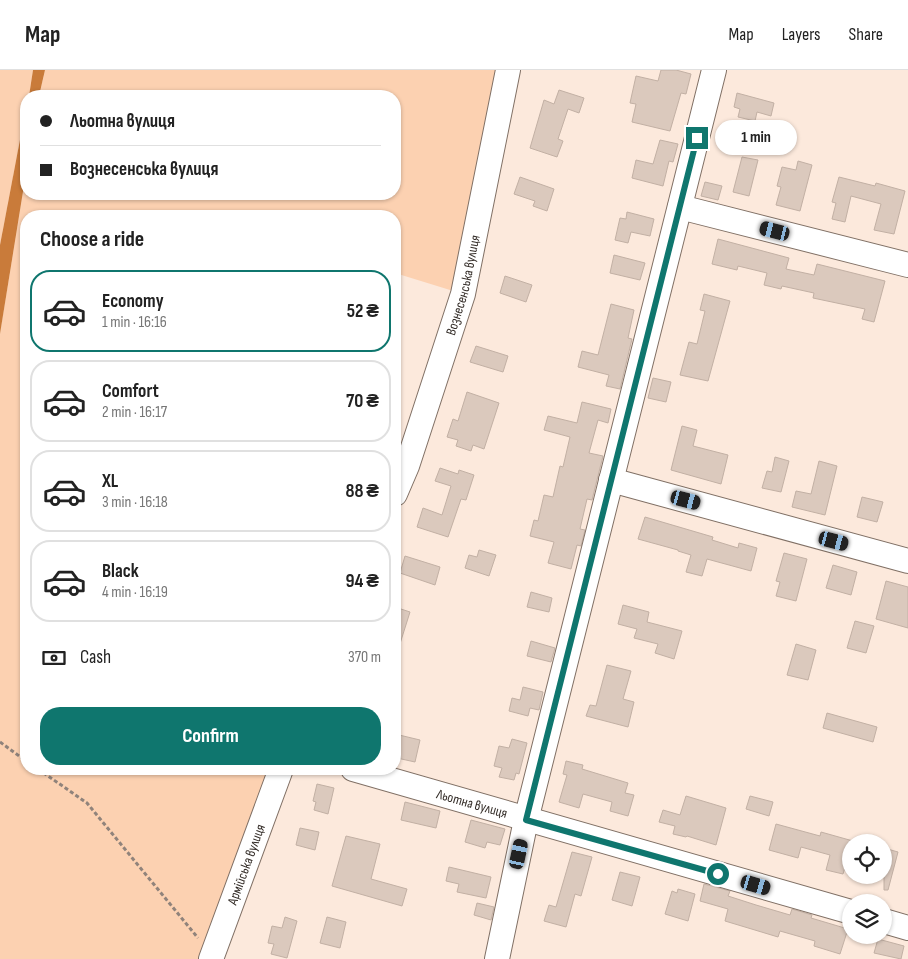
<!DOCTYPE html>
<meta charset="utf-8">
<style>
body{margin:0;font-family:"Sofia Sans Condensed",sans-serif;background:#f2f2f2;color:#222;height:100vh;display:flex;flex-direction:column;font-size:19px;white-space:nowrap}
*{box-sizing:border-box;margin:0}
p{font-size:16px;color:#767676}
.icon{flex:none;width:28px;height:28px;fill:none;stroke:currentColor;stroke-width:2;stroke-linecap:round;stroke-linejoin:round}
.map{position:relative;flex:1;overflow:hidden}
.details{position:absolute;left:20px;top:140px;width:381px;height:565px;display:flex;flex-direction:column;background:#fff;border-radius:20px;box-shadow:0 1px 4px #0004}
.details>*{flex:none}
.top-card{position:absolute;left:20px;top:20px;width:381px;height:110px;border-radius:20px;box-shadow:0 1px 4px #0004;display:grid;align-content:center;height:110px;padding:0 20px;background:#fff}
.fabs{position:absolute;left:842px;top:764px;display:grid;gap:10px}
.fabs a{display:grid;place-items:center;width:50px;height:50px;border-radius:50%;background:#fff;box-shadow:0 1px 4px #0004;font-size:25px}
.end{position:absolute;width:22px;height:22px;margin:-11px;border:6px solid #0f766e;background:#fff;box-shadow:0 0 0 2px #fff}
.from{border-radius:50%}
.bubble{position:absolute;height:35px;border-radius:18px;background:#fff;box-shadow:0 1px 4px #0004;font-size:16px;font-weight:700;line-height:35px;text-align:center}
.car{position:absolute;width:15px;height:30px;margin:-15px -8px;border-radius:6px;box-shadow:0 0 4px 1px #0007;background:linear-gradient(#222 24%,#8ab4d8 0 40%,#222 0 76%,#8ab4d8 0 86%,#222 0)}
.top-card b{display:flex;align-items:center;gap:18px;height:48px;font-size:19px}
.top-card b+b{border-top:1px solid #e0e0e0}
.top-card i{width:12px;height:12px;background:#222}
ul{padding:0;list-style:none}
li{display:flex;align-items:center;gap:15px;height:82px;margin:0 10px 8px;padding:0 10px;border:2px solid #e0e0e0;border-radius:20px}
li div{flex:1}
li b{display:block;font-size:19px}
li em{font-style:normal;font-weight:700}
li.current{border-color:#0f766e}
li>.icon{width:45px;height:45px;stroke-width:1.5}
h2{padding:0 20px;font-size:22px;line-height:60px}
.pay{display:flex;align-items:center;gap:12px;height:55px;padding:0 20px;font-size:19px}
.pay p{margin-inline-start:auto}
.primary-button{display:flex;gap:10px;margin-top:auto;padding:10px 20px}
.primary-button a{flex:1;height:58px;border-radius:20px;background:#0f766e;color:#fff;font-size:20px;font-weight:700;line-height:58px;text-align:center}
header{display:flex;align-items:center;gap:30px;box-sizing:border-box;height:70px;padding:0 25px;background:#fff;border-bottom:1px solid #e0e0e0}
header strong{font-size:24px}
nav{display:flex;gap:28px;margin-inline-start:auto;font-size:18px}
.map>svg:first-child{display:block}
.green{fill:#fcd1b1}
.water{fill:#c97b3a}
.building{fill:#dbc9bd;stroke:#c2b0a4}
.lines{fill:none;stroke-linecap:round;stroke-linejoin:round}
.minor-casing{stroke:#807065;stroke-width:26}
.path{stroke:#90837b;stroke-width:3;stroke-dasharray:4 2.5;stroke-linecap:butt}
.minor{stroke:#fff;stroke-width:24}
.route{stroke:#0f766e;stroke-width:6}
.labels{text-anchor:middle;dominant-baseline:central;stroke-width:4.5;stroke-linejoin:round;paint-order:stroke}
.street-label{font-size:14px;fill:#332c27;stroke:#fdfaf7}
</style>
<header>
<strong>Map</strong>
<nav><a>Map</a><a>Layers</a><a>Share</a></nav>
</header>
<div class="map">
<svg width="908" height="889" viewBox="0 0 908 889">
<rect width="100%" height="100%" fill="#fce9dc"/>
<g class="green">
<path d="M0,0H33L29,26H26V38L0,175Z"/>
<path d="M45,0H508L463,224L395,203V146H26V699H281L211,889H0V264L26,103V124H395V26H39Z"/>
</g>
<g class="water">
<path d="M33,0H45L39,26H29Z"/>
<path d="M26,38V103L0,264V175Z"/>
</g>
<g class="building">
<path d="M661,0H676L691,4L686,24L681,23L670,61L632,52L636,34L630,33L636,6L658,11Z"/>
<path d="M559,20L584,28L579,43L568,39L558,69L563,71L557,87L530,78L544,30L554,34Z"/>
<path d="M737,23L774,33L771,46L757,42L755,51L738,47L740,39L734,37Z"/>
<path d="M660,70L678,74L673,92L669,91L663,116L632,108L636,90L653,94Z"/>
<path d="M742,87L758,90L749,126L733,122Z"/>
<path d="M798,91L812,95L800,141L776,135L781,117L777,116L782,97L796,100Z"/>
<path d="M520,107L554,119L547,141L533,136L535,131L514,124Z"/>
<path d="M839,107L875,116L876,113L905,121L894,164L874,160L881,134L851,126L845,152L832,149L836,133L832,132Z"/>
<path d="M705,112L722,116L718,130L701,126Z"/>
<path d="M627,142L654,149L650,166L631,162L628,173L615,170L620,148L626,149Z"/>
<path d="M718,169L789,188L786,199L814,205L817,194L885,211L874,252L862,249L865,239L813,228L814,223L782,216L781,219L764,215L767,203L738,196L737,200L712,194Z"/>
<path d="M614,185L645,193L640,210L610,203Z"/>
<path d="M505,206L532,215L526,232L500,223Z"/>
<path d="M704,224L730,231L708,311L680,305L689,272L697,274L705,241L700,240Z"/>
<path d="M611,234L634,240L628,268L632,269L620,319L606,316L609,305L578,297L582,281L598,285Z"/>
<path d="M476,276L508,286L503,302L470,292Z"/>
<path d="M653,308L671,312L666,332L648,328Z"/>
<path d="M467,322L499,333L484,379L473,375L471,381L456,376L458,370L447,367L453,349L458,351Z"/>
<path d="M582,332L611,339L608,353L598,350L589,383L603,386L592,430L587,429L580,459L585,460L581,476L577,475L571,499L548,493L554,472L530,466L534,450L538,451L544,425L553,427L560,396L563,397L570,367L544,360L548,346L577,353Z"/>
<path d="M682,356L697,360L693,376L728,385L721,414L671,400Z"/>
<path d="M775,387L789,391L781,422L762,418L767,401L772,402Z"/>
<path d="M819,391L837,396L825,445L792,437L796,421L811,424Z"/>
<path d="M440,398L458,404L459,400L474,405L466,430L461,429L448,467L417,457L423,438L442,445L451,416L435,411Z"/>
<path d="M862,427L883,432L877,452L857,447Z"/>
<path d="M645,447L713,467L712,470L738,478L739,473L757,478L751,501L707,489L702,506L686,502L691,485L678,481V480L638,469Z"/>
<path d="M479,480L496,485L489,506L465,498L469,485L477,487Z"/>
<path d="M784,483L807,489L796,531L776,526L780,512L776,511Z"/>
<path d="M405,486L440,497L435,515L400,503Z"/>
<path d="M833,495L857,502L851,525L826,518Z"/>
<path d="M886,511L908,517V558L876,549Z"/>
<path d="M531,522L552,528L549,542L527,537Z"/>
<path d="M623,535L649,542L647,552L682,561L674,589L655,583L658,574L634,568L637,559L618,554Z"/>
<path d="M395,537L410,542L398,580H395Z"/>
<path d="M855,551L874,556L866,583L847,578Z"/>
<path d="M531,571L555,578L551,592L527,586Z"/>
<path d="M796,574L816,580L808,610L787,605Z"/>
<path d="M607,595L631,601L623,629L634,632L628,657L586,646L590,635L596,636Z"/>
<path d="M523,617L543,622L539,640L530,638L528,646L509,641L512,628L520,630Z"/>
<path d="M827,643L877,657L873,672L823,658Z"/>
<path d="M395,664L420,670L415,692L397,688L399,680L395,679Z"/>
<path d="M512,669L527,673L519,704L516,703L514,710L499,707L502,698L494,696L499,676L509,678Z"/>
<path d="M566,691L583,695L582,699L628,713L625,723L634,725L628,746L610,741L612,732L583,724L579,738L559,732L567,705L563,704Z"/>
<path d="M317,714L334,718L328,744L314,740L316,732L313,731Z"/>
<path d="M686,726L726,738L716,775L687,766L686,767L673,764L675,756L659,752L663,740L680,745Z"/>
<path d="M750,726L773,732L769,746L746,739Z"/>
<path d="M405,732L440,741L436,758L401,750Z"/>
<path d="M471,750L505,759L500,775L487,772L485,778L465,772Z"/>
<path d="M776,754L820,766L821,762L853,771L843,804L826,800L830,785L801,777L798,788L769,780Z"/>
<path d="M300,758L319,762L315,780L296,775Z"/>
<path d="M346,766L380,774L371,809L407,819L402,836L332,816Z"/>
<path d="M884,778L898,782L888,820H884Z"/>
<path d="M572,782L592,787L581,826L575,824L566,857L544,851L549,835L556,837Z"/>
<path d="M449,797L491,807L486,828L457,822L459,814L446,811Z"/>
<path d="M620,802L640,807L632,836L612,830Z"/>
<path d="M704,814L730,821L728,826L756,835L790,845L792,839L812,845L811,848L848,859L840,884L814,876L815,871L780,861L778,867L725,851L728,839L700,831Z"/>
<path d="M678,819L695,824L688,851L665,844L672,821L677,823Z"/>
<path d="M477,833L494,837L491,850L474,845Z"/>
<path d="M285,847L297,851L287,888L271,884L274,874L268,873L272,856L282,858Z"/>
<path d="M327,847L346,852L340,878L320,873Z"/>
<path d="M878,869L904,876L901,889L874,883Z"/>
</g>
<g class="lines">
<defs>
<g id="minor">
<path d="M680,137L908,195"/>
<path d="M611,410L908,491"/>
<path id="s1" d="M395,424L407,396L463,224L508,0"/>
<path id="s2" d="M353,699L851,842"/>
<path d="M884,851L908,858"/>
<path id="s3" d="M211,889L281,699"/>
<path d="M497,889L526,750L714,0"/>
</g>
</defs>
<use href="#minor" class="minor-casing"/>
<g class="path">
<path d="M0,672L26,691"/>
<path d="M38,699L87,733L198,868"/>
</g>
<use href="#minor" class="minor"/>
</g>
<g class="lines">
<path class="route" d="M697,68L526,750L718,804"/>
</g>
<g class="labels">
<g class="street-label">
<text stroke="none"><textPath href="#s1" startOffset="220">Вознесенська вулиця</textPath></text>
<text stroke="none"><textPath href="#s2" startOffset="124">Льотна вулиця</textPath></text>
<text stroke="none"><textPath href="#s3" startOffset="101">Армійська вулиця</textPath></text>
</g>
</g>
</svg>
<div class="fabs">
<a><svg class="icon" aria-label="locate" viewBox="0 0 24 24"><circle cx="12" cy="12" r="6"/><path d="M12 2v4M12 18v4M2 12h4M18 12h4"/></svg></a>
<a><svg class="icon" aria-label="layers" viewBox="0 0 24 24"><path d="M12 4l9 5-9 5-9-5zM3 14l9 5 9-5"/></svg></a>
</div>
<i class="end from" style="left:718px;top:804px"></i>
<i class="end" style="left:697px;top:68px"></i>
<div class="bubble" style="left:715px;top:50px;width:82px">1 min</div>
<i class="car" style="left:775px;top:161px;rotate:284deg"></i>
<i class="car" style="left:686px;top:430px;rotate:105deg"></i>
<i class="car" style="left:834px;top:471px;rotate:105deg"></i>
<i class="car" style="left:519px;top:784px;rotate:12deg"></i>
<i class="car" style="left:756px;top:815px;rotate:106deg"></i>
<div class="top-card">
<b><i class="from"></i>Льотна вулиця</b>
<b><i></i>Вознесенська вулиця</b>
</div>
<section class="details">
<h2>Choose a ride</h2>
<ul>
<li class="current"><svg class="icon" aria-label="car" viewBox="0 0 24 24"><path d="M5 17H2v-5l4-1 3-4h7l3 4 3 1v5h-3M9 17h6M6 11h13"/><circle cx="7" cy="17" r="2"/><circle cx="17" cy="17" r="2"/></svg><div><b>Economy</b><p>1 min · 16:16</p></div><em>52 ₴</em></li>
<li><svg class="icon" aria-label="car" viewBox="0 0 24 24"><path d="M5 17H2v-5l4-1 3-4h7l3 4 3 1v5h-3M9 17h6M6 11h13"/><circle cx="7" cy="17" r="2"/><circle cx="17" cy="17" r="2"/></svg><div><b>Comfort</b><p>2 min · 16:17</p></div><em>70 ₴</em></li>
<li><svg class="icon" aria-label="car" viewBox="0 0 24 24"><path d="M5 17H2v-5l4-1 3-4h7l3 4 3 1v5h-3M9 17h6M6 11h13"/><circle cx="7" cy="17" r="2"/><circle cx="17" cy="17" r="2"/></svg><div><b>XL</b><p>3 min · 16:18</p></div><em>88 ₴</em></li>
<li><svg class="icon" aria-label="car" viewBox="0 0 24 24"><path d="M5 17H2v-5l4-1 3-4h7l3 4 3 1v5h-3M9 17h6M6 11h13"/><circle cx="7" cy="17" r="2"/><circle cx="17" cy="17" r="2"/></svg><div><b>Black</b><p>4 min · 16:19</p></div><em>94 ₴</em></li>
</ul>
<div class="pay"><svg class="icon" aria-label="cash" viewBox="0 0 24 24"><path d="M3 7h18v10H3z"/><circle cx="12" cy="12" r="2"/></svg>Cash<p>370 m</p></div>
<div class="primary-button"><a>Confirm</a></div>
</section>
</div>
